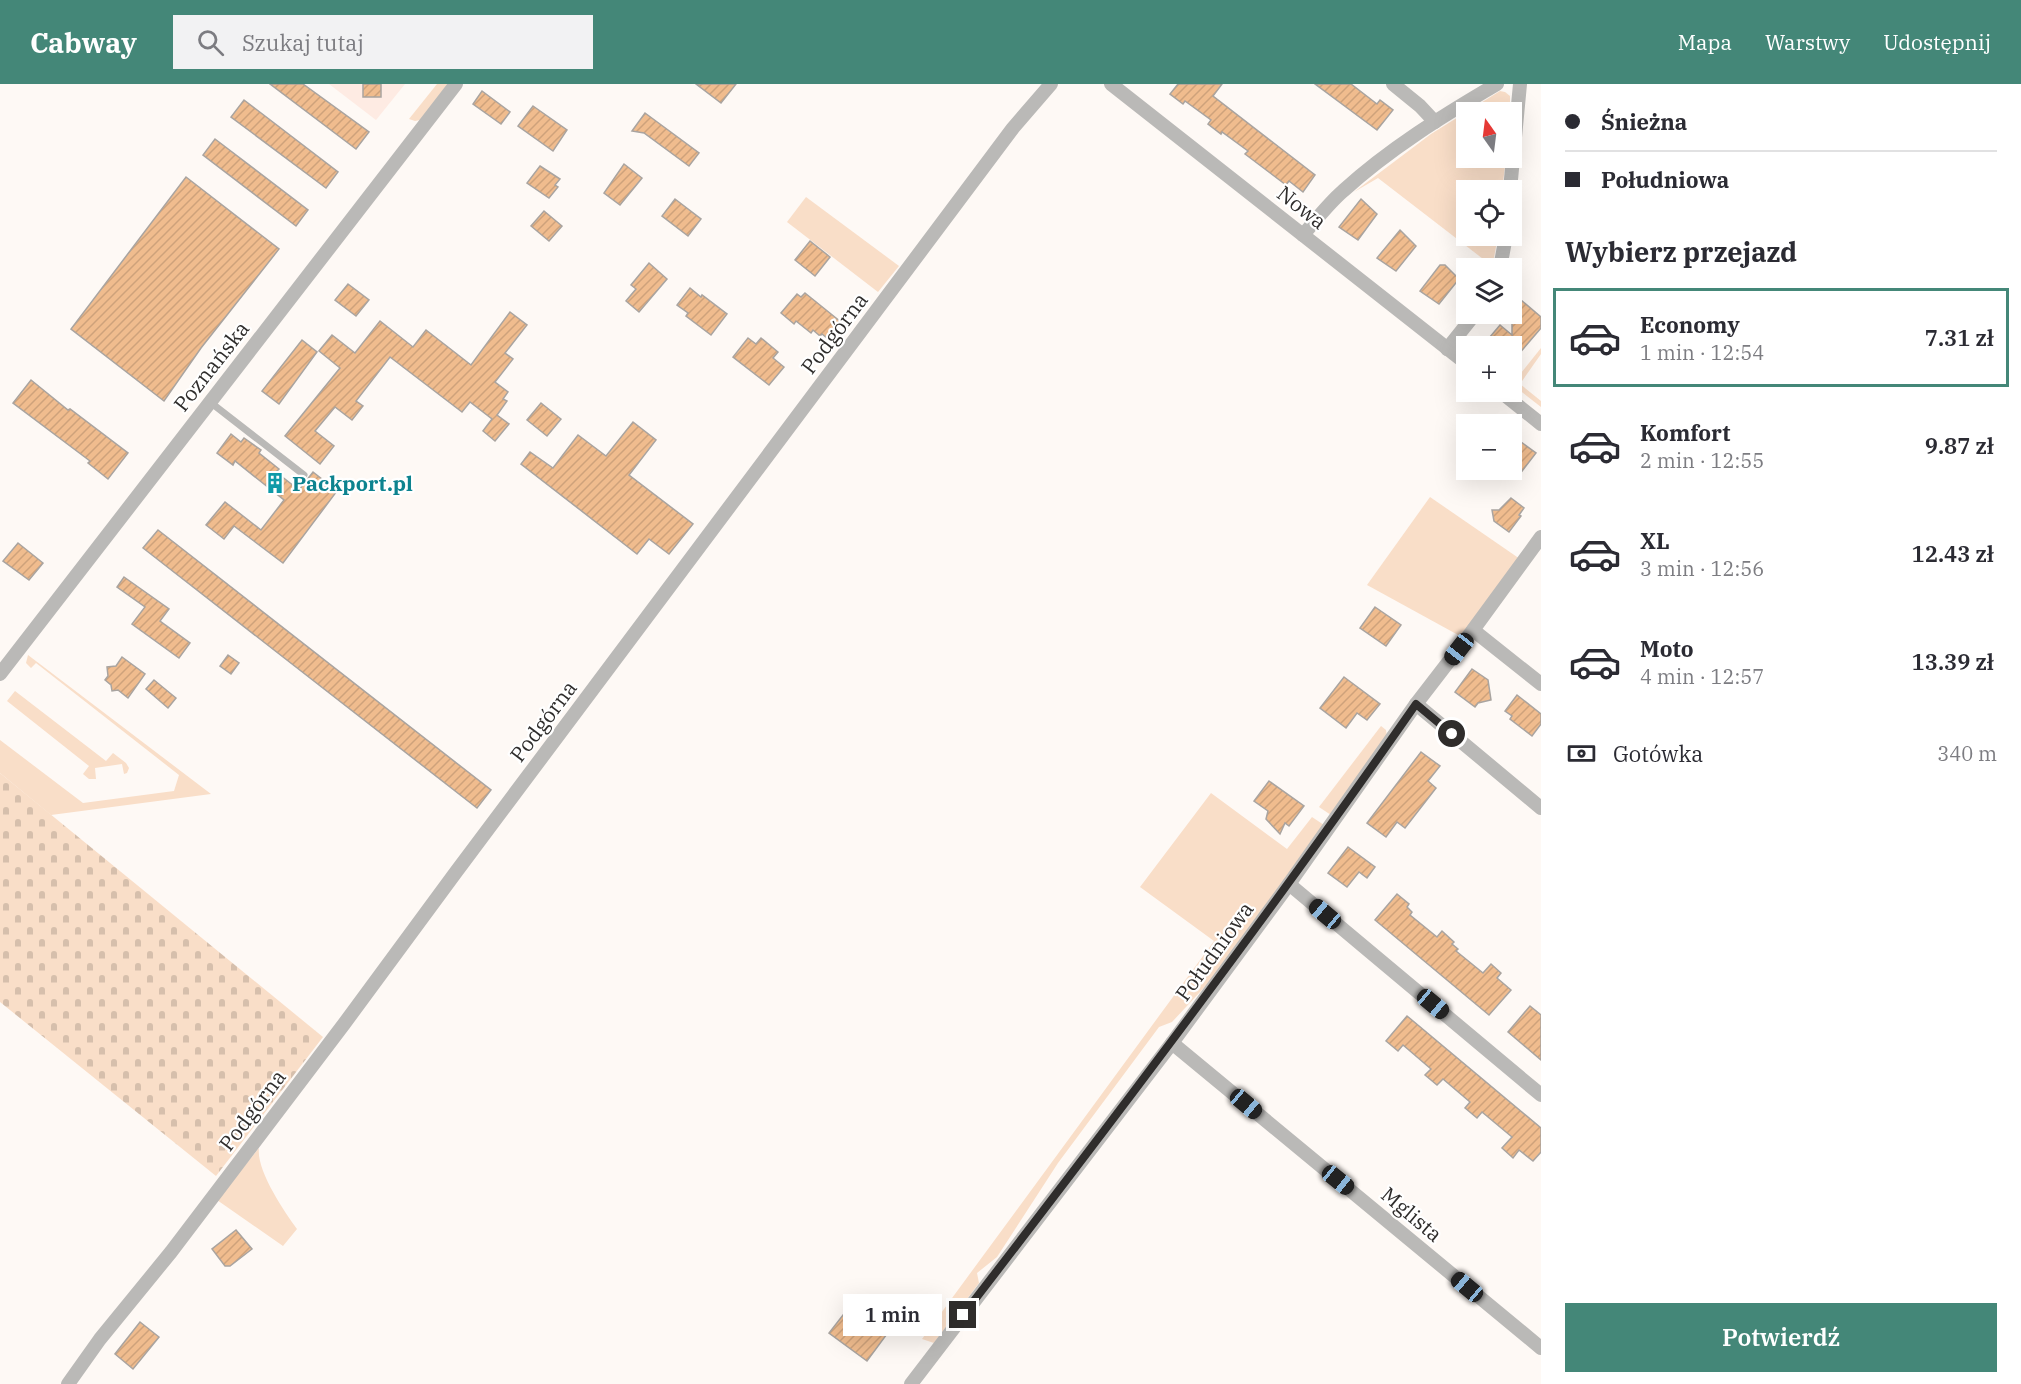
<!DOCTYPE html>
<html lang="pl">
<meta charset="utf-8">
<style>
body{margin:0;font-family:"IBM Plex Serif",serif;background:#f2f2f3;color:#2b2b33;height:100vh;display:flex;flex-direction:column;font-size:22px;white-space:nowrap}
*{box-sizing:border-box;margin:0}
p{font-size:20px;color:#7c7c81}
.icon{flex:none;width:33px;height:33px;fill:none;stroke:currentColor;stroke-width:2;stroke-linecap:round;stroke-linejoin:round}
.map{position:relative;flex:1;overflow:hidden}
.panel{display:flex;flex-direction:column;background:#fff;width:480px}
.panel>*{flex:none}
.top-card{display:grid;align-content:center;height:132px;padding:0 24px;background:#fff}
.needle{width:39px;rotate:346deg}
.controls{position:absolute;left:1456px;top:18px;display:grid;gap:12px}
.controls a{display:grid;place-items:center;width:66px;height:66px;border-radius:0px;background:#fff;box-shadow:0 6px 24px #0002;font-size:30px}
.end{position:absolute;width:27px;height:27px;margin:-14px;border:8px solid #2f2d2c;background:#fff;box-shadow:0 0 0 3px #fff}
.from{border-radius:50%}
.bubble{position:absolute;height:42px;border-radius:0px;background:#fff;box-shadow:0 6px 24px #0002;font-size:20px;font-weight:600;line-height:42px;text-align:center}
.car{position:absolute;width:18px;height:36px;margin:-18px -9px;border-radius:8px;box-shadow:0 0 4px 2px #0007;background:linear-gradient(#222 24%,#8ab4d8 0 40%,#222 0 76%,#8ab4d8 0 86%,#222 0)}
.top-card b{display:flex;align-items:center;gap:21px;height:57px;font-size:22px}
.top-card b+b{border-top:2px solid #e1e1e2}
.top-card i{width:15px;height:15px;background:#2b2b33}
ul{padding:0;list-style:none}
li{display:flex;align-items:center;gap:18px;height:99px;margin:0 12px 9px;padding:0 12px;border:3px solid transparent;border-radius:0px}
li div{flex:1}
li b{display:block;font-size:22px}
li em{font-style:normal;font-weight:600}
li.current{border-color:#448778}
li>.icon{width:54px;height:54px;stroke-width:1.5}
h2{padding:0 24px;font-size:27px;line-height:72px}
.pay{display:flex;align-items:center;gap:15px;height:66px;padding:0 24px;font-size:22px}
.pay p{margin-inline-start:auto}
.action{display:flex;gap:12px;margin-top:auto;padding:12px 24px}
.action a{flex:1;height:69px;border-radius:0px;background:#448778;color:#fff;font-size:24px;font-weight:600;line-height:69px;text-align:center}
header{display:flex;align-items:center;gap:36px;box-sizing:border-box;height:84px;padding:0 30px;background:#448778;color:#fff}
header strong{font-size:28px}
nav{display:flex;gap:33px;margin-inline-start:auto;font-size:21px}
.search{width:420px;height:54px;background:#f2f2f3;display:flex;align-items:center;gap:15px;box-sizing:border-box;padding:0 21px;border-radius:0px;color:#7c7c81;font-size:22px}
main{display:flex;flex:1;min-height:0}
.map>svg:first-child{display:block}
.education{fill:#feebe3}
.grass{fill:#f9dec8}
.cemetery{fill:url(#cemetery-stones)}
.building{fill:url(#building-hatch);stroke:#a9a4a0;stroke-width:1.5}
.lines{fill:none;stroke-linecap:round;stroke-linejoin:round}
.lane{stroke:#bab9b7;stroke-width:7}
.street{stroke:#bab9b7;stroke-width:14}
.route{stroke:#2f2d2c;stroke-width:8}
.labels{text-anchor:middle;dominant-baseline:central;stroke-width:4.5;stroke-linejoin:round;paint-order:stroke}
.street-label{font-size:21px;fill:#2f2d2c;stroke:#fff}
.culture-label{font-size:21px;font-weight:bold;fill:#0d838f;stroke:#fff;text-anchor:start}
</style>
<header>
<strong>Cabway</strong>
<div class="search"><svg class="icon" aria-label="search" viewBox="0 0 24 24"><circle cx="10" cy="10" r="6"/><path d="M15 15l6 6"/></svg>Szukaj tutaj</div>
<nav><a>Mapa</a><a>Warstwy</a><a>Udostępnij</a></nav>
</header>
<main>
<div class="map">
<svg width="1541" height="1300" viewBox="0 0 1541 1300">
<defs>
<pattern id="cemetery-stones" width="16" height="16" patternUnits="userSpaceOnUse" patternTransform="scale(1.5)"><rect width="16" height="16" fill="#f9dec8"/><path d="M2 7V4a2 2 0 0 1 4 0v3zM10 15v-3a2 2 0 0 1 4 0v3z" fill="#d6bfac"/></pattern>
<pattern id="building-hatch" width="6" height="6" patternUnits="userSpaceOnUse" patternTransform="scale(1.5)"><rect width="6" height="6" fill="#f0bc8e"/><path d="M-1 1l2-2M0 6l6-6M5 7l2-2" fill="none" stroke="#cea27b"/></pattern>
</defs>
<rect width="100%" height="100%" fill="#fef9f5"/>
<path class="education" d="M329,0H405L376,36Z"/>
<g class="grass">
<path d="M437,0H448L420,36L415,37L409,35Z"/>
<path d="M1500,7L1505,8L1510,12V28H1467V74H1506L1502,106H1467V152H1498L1492,184H1485L1487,178L1378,94L1354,108L1431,50Z"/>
<path d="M806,113L899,182L878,208L787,138Z"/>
<path d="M1541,264V270L1520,300L1541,317V323L1514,302L1513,299Z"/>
<path d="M1430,413L1520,475L1460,552L1367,501Z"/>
<path d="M28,571L211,710L51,731L0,689V656L83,719L174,707L179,691L36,579L31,584L26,579Z"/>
<path d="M15,607L106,677L113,669L126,679L129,684L127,689L124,690L122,680L95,684L96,695H89L83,690L89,682L7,617Z"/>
<path d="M1381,642L1386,646L1387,653L1331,731L1319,723Z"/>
<path d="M1211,709L1287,765L1312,733L1324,741L1215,892L1172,938L1159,943L1058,1079L997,1173L977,1189L979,1199L934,1259L922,1255L1214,857L1140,803Z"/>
<path d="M259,1064C256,1086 284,1127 297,1145L283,1162L217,1116Z"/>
</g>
<path class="cemetery" d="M0,689L323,953L216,1092L0,918Z"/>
<g class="building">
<path d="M270,0H303L369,48L356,65Z"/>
<rect x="363" y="0" width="18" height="13"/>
<path d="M696,0H736L721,19Z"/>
<path d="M1178,0H1222L1213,12L1315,91L1303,108L1289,97L1286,101L1245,70L1248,67L1222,48L1221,50L1208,40L1211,36L1185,17L1183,20L1170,10Z"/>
<path d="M1315,0H1351L1377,20L1380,16L1393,26L1377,46Z"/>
<path d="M482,7L510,28L501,40L473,20Z"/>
<path d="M244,16L338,88L326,104L231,33Z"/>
<path d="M533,22L567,46L553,67L518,42Z"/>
<path d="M645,29L699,69L689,82L644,49L632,47Z"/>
<path d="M215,55L308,126L296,142L203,71Z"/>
<path d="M624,80L642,94L620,121L604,109Z"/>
<path d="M540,82L560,95L555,101L558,103L549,114L527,99Z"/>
<path d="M186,93L279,165L201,264L164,317L71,245Z"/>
<path d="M675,115L701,135L688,152L662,132Z"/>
<path d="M1361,115L1377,130L1358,156L1339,143Z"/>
<path d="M544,127L562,142L549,157L531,142Z"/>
<path d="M1400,146L1416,162L1396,187L1377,174Z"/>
<path d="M810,157L830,173L815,192L795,176Z"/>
<path d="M649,179L667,195L639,228L626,217L636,205L631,201Z"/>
<path d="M1440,181H1445L1459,195L1439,220L1420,207Z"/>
<path d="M348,200L369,216L356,232L335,216Z"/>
<path d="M690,204L701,213L702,211L727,230L711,251L686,232L688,229L677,221Z"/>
<path d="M805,209L841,238L827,254L822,250L820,252L813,246L811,249L796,237L794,240L781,229L797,210L801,213Z"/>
<path d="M1521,216L1541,233V244L1512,278V262H1501L1490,253L1500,241L1512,251V226Z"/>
<path d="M510,228L527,241L505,269L513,275L495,298L508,308L503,315L507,317L497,331L509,340L495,357L483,347L492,335L470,318L462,328L390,273L356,317L363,322L352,336L335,323L315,347L334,362L320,380L285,352L340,284L319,267L332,251L355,269L380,237L413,263L426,246L471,281Z"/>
<path d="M748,254L756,260L761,254L778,268L773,274L784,283L769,301L733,273Z"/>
<path d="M302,256L317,268L279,320L262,307Z"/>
<path d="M31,296L68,326L70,325L128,369L108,395L88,379L90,377L13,319Z"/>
<path d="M541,319L561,335L547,352L527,336Z"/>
<path d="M633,338L656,356L629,391L693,440L669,470L649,455L637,470L521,380L530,368L553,384L578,351L606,372Z"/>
<path d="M231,350L241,358L244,354L261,366L259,369L279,385L276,388L299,406L313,388L337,407L283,479L234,442L224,455L206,441L225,418L261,446L284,416L235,377L233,381L217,369Z"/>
<path d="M1512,355L1519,360L1521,358L1536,369L1519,391L1512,385Z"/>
<path d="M1511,414L1524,424L1519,431L1521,432L1509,448L1494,437L1492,426H1499Z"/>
<path d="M158,446L491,706L477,724L143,464Z"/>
<path d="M18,459L43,479L29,496L3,477Z"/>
<path d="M124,493L169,525L160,537L190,559L179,574L132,540L145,523L117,503Z"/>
<path d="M1375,523L1401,541L1386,562L1360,544Z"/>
<path d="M228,571L239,579L231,590L220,582Z"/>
<path d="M122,573L145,590L128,614L118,606L112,607L111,601L105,596L108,592L107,583L116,582Z"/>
<path d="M1472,585L1488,596L1491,616L1478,619L1475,623L1455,608Z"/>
<path d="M1344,593L1380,620L1367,636L1357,629L1346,644L1320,624Z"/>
<path d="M154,596L176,614L168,624L146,605Z"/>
<path d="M1517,611L1541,630V640L1532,652L1510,635L1512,632L1505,627Z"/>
<path d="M1421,668L1440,682L1428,697L1436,704L1405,744L1397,738L1386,753L1367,739Z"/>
<path d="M1269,697L1304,722L1289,742L1285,739L1280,750L1266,735L1268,727L1254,717Z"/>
<path d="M1348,763L1375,783L1367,794L1359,788L1347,803L1328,789Z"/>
<path d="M1397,810L1409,820L1407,823L1412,828L1410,831L1437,853L1442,847L1454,858L1452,860L1458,865L1456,867L1483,889L1491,880L1501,889L1497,894L1511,906L1489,931L1375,836Z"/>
<path d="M1530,922L1541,931V976L1508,948Z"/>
<path d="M1407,932L1541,1044V1068L1533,1077L1519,1066L1513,1074L1502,1064L1512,1053L1482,1028L1477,1034L1465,1024L1470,1018L1443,995L1437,1001L1425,991L1431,985L1403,961L1398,967L1386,957Z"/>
<path d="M236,1146L252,1165L230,1182H225L212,1165Z"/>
<path d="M850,1222L887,1250L867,1277L829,1249Z"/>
<path d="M140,1238L159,1253L133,1285L115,1270Z"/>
</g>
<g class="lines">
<path class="lane" d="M210,318L304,391"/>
<g class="street">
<path d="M1111,0L1467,280"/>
<path d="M1393,0L1420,22L1435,38"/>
<path d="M1510,106L1520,0"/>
<path d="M1303,151C1316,136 1328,120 1343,107C1389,65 1444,31 1497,0"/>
<path d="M1500,184L1506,152"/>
<path d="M1447,265L1475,230"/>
<path d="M1501,308L1541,340"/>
<path d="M1473,546L1541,600"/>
<path d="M0,590L456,0"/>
<path d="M1416,620L1541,724"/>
<path d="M1289,800L1541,1011"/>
<path d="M1172,959L1541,1264"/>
<path d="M68,1300L100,1255L171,1168L344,940L456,788L1013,44L1051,0"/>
<path d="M911,1300L1172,959L1289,800L1416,620L1473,546L1541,453"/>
</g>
</g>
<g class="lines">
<path class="route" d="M963,1231C1118,1030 1271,828 1416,620L1452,650"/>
</g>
<defs>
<symbol id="building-bare" viewBox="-9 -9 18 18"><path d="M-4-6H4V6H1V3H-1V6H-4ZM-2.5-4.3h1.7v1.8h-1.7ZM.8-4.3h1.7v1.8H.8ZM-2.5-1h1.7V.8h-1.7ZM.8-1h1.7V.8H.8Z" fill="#0f9aa8" stroke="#fff" stroke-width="2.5" paint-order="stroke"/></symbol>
</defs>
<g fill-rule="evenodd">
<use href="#building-bare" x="260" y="384" width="30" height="30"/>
</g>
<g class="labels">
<g class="street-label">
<text transform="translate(1302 123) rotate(38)">Nowa</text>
<text transform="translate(834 249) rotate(-53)">Podgórna</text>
<text transform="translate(211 282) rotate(-52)">Poznańska</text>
<text transform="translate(543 637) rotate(-53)">Podgórna</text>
<text transform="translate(1214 867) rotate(-54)">Południowa</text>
<text transform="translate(252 1026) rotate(-53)">Podgórna</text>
<text transform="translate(1412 1130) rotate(40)">Mglista</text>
</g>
<g class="culture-label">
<text x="292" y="399">Packport.pl</text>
</g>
</g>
</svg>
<div class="controls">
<a><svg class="needle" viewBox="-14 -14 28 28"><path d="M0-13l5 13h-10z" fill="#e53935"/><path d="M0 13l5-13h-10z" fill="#7c7c81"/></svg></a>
<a><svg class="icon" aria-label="locate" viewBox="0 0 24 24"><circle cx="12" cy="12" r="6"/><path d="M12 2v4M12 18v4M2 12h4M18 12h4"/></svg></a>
<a><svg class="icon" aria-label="layers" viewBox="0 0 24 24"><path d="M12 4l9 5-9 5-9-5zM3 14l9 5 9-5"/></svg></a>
<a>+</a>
<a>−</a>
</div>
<i class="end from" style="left:1452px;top:650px"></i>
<i class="end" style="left:963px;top:1231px"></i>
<div class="bubble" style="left:843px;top:1210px;width:99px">1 min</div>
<i class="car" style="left:1459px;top:565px;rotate:218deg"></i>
<i class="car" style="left:1325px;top:830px;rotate:310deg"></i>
<i class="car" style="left:1433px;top:920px;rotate:130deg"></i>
<i class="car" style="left:1246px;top:1020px;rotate:130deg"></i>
<i class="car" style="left:1338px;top:1096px;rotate:129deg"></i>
<i class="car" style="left:1467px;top:1203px;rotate:310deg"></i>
</div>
<section class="panel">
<div class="top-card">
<b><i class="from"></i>Śnieżna</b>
<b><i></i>Południowa</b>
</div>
<h2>Wybierz przejazd</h2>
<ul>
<li class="current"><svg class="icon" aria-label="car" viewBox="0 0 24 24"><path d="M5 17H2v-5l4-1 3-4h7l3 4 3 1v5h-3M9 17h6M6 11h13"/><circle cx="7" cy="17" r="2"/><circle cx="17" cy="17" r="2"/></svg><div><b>Economy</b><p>1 min · 12:54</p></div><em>7.31 zł</em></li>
<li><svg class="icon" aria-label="car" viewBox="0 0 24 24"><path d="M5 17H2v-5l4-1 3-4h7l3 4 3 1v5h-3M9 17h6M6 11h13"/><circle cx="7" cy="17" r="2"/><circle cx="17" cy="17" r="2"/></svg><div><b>Komfort</b><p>2 min · 12:55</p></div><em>9.87 zł</em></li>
<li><svg class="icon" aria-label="car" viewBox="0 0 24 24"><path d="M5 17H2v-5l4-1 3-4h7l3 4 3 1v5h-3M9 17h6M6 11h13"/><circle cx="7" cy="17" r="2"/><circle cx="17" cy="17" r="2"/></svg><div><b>XL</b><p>3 min · 12:56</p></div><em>12.43 zł</em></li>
<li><svg class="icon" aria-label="car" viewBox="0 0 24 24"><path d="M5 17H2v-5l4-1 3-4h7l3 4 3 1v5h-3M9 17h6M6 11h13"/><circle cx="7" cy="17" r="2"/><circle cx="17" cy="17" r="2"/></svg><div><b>Moto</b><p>4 min · 12:57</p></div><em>13.39 zł</em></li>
</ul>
<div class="pay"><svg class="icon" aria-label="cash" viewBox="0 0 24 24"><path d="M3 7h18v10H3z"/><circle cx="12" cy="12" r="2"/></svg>Gotówka<p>340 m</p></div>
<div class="action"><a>Potwierdź</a></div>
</section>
</main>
